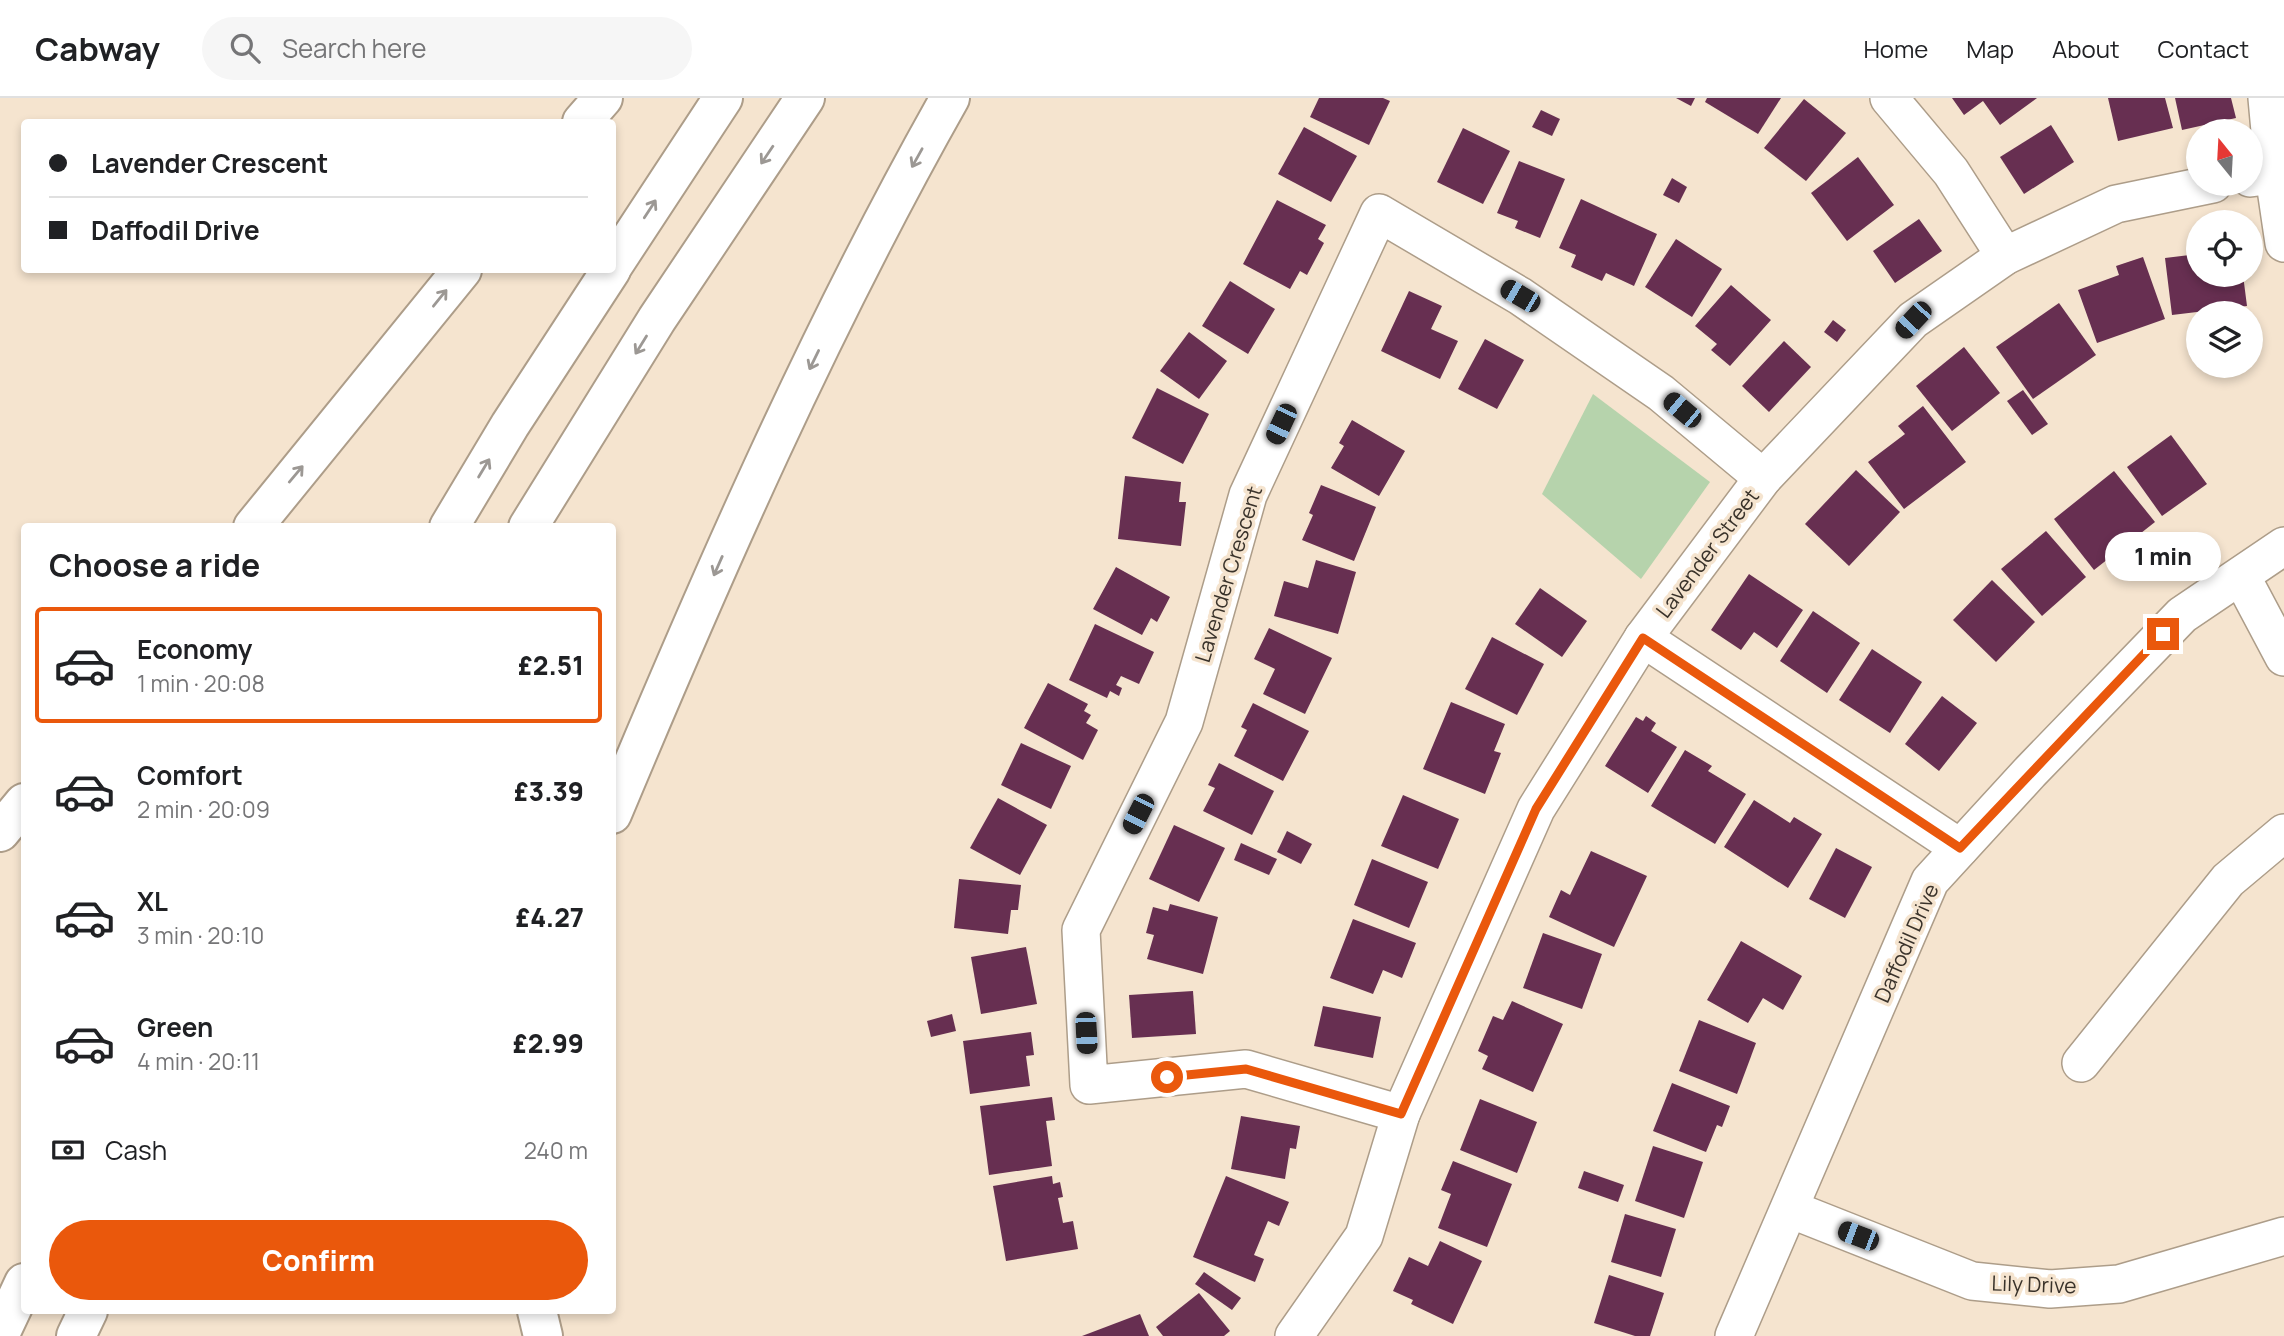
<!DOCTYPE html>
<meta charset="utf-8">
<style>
body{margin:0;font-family:Manrope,sans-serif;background:#f6f6f6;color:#202124;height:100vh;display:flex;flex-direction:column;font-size:26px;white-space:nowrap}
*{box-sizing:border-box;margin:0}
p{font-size:23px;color:#757577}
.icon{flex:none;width:38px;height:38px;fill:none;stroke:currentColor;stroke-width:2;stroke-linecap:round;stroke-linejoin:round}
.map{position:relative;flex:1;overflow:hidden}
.details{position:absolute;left:21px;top:425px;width:595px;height:791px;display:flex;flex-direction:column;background:#fff;border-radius:7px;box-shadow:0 4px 10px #0003}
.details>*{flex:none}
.banner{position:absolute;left:21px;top:21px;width:595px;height:154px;border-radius:7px;box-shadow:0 4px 10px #0003;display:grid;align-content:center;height:154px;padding:0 28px;background:#fff}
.needle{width:46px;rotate:342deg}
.controls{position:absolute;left:2186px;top:21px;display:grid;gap:14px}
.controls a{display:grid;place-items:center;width:77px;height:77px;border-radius:50%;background:#fff;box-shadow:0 4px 10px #0003;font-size:35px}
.end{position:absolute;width:32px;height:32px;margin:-16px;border:9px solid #ea580c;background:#fff;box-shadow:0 0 0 4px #fff}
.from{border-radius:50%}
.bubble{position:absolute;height:49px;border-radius:24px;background:#fff;box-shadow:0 4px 10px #0003;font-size:23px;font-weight:800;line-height:49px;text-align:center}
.car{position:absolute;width:21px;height:42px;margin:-21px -10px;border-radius:9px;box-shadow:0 0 5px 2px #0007;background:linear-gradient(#222 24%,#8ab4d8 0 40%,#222 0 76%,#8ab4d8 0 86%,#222 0)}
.banner b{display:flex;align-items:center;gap:24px;height:66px;font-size:26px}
.banner b+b{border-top:2px solid #e0e0e0}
.banner i{width:18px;height:18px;background:#202124}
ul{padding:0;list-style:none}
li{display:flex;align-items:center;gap:21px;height:116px;margin:0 14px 10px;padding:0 14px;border:4px solid transparent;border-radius:7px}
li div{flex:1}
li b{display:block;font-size:26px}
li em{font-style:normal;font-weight:800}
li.current{border-color:#ea580c}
li>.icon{width:63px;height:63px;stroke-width:1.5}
h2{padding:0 28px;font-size:32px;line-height:84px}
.pay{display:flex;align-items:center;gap:18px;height:77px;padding:0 28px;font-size:26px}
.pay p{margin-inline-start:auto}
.cta{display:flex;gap:14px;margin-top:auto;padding:14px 28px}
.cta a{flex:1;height:80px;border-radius:42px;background:#ea580c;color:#fff;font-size:28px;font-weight:800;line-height:80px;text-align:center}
header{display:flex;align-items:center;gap:42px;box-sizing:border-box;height:98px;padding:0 35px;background:#fff;border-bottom:2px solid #e0e0e0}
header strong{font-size:33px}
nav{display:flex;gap:38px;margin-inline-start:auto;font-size:24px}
.search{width:490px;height:63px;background:#f6f6f6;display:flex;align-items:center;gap:18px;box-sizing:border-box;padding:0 24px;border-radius:38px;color:#757577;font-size:26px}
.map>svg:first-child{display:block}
.green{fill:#b6d3ac}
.building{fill:#672f51}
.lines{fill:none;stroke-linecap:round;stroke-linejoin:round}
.minor-casing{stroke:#ad9d89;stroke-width:40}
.motorway-casing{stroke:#ad9d89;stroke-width:42}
.minor{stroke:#fff;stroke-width:37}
.motorway{stroke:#fff;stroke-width:38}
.oneway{stroke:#9c9894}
.route{stroke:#ea580c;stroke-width:9}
.labels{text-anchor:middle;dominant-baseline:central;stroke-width:7;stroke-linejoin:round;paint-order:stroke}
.street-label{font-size:21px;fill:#39322a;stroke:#f5e4cf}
</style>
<header>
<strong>Cabway</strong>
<div class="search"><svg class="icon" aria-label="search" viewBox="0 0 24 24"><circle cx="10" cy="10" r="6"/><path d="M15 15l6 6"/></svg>Search here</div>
<nav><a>Home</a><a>Map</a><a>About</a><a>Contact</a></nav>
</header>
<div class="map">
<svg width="2284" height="1238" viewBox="0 0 2284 1238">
<rect width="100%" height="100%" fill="#f5e4cf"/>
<path class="green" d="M1593,296L1710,384L1641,481L1542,396Z"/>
<g class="building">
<path d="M1319,0H1383L1390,3L1369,47L1310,19Z"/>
<path d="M1676,0H1695L1691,8Z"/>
<path d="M1707,0H1781L1758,36L1705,4Z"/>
<path d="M1952,0H2037L2000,27L1983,3L1964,17Z"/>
<path d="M2108,0H2165L2173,30L2118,43Z"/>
<path d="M2175,0H2231L2236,20L2182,32Z"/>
<path d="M1804,1L1846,35L1806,83L1764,50Z"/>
<path d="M1541,12L1560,21L1552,38L1532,29Z"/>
<path d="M2051,27L2074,64L2024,96L2000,59Z"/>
<path d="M1304,29L1357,58L1331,104L1278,76Z"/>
<path d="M1463,30L1510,53L1483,106L1437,84Z"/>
<path d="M1858,59L1894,107L1847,143L1811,95Z"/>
<path d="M1519,63L1565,81L1540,140L1515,130L1518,123L1497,115Z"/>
<path d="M1672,80L1687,89L1679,105L1663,97Z"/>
<path d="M1581,101L1657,136L1634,188L1606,175L1602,183L1571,169L1576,157L1559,150Z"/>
<path d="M1277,102L1326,127L1318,141L1324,145L1307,177L1300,173L1290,191L1243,166Z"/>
<path d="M1919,121L1942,153L1895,185L1873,153Z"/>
<path d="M1676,141L1722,171L1692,219L1645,189Z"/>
<path d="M2198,156V177H2243L2247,208L2172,217L2165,160Z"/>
<path d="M2143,159L2165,221L2097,245L2078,192L2119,177L2116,168Z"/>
<path d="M1230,183L1275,211L1248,256L1202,228Z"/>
<path d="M1731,187L1771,222L1730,268L1711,252L1717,246L1695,228Z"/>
<path d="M1409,193L1442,208L1431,231L1458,243L1440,281L1381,253Z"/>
<path d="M2059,205L2096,257L2033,301L1996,249Z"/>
<path d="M1833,222L1846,232L1837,244L1824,234Z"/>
<path d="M1189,234L1227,263L1199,301L1160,273Z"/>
<path d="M1485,241L1524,262L1497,311L1458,291Z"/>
<path d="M1784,243L1811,269L1769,314L1742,288Z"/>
<path d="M1964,249L2000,295L1952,333L1916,288Z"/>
<path d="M1157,290L1209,316L1183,366L1132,340Z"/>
<path d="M2023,292L2048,326L2032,337L2007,303Z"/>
<path d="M1923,308L1966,364L1904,411L1868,364L1905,336L1898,328Z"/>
<path d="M1352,322L1405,353L1379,398L1331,370L1344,348L1339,345Z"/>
<path d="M2171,337L2207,386L2162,418L2127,369Z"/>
<path d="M1856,372L1900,414L1849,468L1805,426Z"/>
<path d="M2114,373L2155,424L2094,472L2054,421Z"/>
<path d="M1125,378L1181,384L1179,404H1186L1181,448L1118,441Z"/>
<path d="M1321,387L1376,409L1354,463L1302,442L1313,417L1309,415Z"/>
<path d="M2046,433L2086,479L2042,518L2001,471Z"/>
<path d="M1316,462L1356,474L1338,536L1274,518L1284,483L1308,490Z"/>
<path d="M1116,469L1170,499L1157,524L1151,520L1142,537L1093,511Z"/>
<path d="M1749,476L1803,512L1777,550L1754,534L1741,552L1711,532Z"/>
<path d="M1992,482L2035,524L1996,564L1953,522Z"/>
<path d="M1540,490L1587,523L1562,559L1515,526Z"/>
<path d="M1813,513L1860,545L1827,595L1780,563Z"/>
<path d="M1095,526L1154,554L1139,586L1121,578L1116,587L1122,590L1119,598L1110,593L1107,600L1069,582Z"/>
<path d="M1269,530L1332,560L1305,616L1263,596L1275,571L1254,561Z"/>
<path d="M1492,539L1544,566L1517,617L1465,591Z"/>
<path d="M1872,551L1922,584L1890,635L1839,602Z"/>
<path d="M1048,585L1088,606L1084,613L1091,617L1086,625L1098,632L1083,662L1024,630Z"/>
<path d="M1942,598L1977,625L1939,673L1905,646Z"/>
<path d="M1451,604L1505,626L1494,653L1501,655L1485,696L1423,671Z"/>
<path d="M1253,605L1309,633L1283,683L1234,658L1247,632L1241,629Z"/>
<path d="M1646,618L1656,625L1651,633L1677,649L1648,695L1605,668L1636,619L1643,623Z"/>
<path d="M1021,645L1071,668L1051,711L1001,687Z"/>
<path d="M1685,652L1712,668L1708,673L1746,696L1715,746L1651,708Z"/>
<path d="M1219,665L1274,693L1252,737L1203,713L1215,690L1208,687Z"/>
<path d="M1403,697L1459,721L1438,771L1381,748Z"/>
<path d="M998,700L1047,727L1020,777L970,750Z"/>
<path d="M1754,702L1790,725L1794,719L1822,736L1788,790L1724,749Z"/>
<path d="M1174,727L1225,750L1199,804L1149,781Z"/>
<path d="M1287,733L1312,746L1301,766L1277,754Z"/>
<path d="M1241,745L1277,761L1269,777L1234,762Z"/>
<path d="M1836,750L1872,769L1845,820L1809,801Z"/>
<path d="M1591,753L1647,778L1614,849L1549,819L1561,792L1570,797Z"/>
<path d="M1372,761L1428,784L1409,830L1354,807Z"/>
<path d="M959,781L1021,787L1018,812H1011L1008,836L954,830Z"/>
<path d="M1170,806L1218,819L1203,876L1147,861L1154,837L1146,835L1153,809L1168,813Z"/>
<path d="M1353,821L1416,845L1402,880L1383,872L1373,896L1330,880Z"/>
<path d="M1543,835L1602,856L1582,911L1523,890Z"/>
<path d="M1741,843L1802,878L1783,912L1763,900L1748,925L1707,902Z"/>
<path d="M1026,849L1037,906L981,916L971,859Z"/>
<path d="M1193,893L1196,936L1132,940L1129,897Z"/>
<path d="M1512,903L1563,926L1533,994L1482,971L1488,958L1478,953L1493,918L1503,922Z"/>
<path d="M1323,908L1381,919L1373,960L1314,948Z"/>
<path d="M952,916L956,933L931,939L927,923Z"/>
<path d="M1699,922L1756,945L1737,996L1679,973Z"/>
<path d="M1031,934L1034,957L1026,958L1030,988L970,996L963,943Z"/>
<path d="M1672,985L1730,1008L1722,1029L1717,1027L1706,1054L1653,1033Z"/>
<path d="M1052,999L1055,1022L1046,1023L1052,1068L989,1077L980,1008Z"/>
<path d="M1480,1001L1537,1024L1517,1075L1460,1052Z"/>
<path d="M1241,1018L1300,1028L1296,1051L1290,1050L1285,1081L1231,1071Z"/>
<path d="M1653,1048L1703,1064L1684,1120L1635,1103Z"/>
<path d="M1453,1063L1512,1086L1487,1149L1438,1130L1451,1096L1441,1092Z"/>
<path d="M1584,1073L1624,1087L1618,1104L1578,1090Z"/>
<path d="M1052,1078L1053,1086L1060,1084L1063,1099L1058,1100L1063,1125L1073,1123L1078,1151L1006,1163L993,1088Z"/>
<path d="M1226,1078L1289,1104L1279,1128L1268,1123L1254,1157L1264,1161L1255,1184L1193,1159Z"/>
<path d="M1625,1116L1676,1131L1661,1179L1611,1164Z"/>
<path d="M1440,1143L1482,1163L1453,1226L1411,1206L1413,1202L1393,1193L1409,1159L1428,1168Z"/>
<path d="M1204,1174L1241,1200L1232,1212L1195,1186Z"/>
<path d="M1609,1177L1664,1195L1650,1238H1635L1594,1225Z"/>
<path d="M1199,1195L1230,1233L1224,1238H1163L1156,1229Z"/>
<path d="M1140,1216L1149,1238H1082Z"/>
</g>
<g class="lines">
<defs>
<g id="minor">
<path d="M1889,0L1951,74L2005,158"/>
<path d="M2267,0L2274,77"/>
<path d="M2250,80L2274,77L2284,145"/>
<path d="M2241,478L2284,559"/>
<path d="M1643,540L1960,750"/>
<path d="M2081,965L2228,782L2284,735"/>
<path d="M1401,1016L1246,971L1089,987L1081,832L1184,624L1248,397L1379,115L1520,198L1661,295L1763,380"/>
<path d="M1790,1111L1972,1183L2050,1191L2119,1186L2284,1138"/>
<path d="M1294,1238L1364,1138L1401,1016L1536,711L1643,540L1763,380L1913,222L2005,158L2116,106L2213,86"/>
<path d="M1734,1238L1930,783L2030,674L2182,517L2284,448"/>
</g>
<g id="motorway">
<path d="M582,24L603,0"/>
<path d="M612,169L723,0"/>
<path d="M253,429L462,172"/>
<path d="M449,429L510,327L611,172"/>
<path d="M528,429L657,221L805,0"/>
<path d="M612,716C714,472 820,230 950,0"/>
<path d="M0,734L24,705"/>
<path d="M537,1213L543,1238"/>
<path d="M0,1236L24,1185"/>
<path d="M76,1238L88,1213"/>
</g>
</defs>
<use href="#minor" class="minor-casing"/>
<use href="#motorway" class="motorway-casing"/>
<use href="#minor" class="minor"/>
<use href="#motorway" class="motorway"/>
</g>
<defs><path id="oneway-shaft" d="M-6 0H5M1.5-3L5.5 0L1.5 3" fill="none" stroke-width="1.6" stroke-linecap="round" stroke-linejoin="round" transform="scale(1.75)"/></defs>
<g class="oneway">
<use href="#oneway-shaft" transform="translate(767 57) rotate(124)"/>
<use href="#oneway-shaft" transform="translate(917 60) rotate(119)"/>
<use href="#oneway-shaft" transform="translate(650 111) rotate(-57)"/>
<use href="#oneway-shaft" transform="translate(440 200) rotate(-51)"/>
<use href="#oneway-shaft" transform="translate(641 247) rotate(122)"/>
<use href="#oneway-shaft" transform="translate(814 262) rotate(116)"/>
<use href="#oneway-shaft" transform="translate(484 370) rotate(-59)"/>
<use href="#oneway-shaft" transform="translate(296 376) rotate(-50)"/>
<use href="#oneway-shaft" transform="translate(718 468) rotate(114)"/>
</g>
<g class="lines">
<path class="route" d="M1167,979L1246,971L1401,1016L1536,711L1643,540L1960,750L2163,536"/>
</g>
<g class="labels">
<g class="street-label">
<text transform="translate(1707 455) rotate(-53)">Lavender Street</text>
<text transform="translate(1228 476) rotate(-73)">Lavender Crescent</text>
<text transform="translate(1906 845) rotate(-66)">Daffodil Drive</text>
<text transform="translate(2034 1186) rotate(2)">Lily Drive</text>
</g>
</g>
</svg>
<div class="controls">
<a><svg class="needle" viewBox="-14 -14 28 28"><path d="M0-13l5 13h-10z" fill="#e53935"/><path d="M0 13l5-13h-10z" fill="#757577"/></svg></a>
<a><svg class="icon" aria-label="locate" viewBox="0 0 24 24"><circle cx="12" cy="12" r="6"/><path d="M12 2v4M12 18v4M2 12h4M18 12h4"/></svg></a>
<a><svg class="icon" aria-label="layers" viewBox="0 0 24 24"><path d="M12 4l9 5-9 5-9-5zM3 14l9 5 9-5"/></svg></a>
</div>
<i class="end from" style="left:1167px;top:979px"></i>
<i class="end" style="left:2163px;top:536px"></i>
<div class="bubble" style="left:2105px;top:434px;width:116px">1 min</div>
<i class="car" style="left:1520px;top:198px;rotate:300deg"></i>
<i class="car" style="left:1913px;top:222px;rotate:223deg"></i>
<i class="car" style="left:1682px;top:312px;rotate:310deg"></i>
<i class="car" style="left:1281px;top:326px;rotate:205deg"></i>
<i class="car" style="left:1138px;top:716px;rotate:207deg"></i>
<i class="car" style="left:1086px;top:935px;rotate:177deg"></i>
<i class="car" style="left:1858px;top:1138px;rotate:291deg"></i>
<div class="banner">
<b><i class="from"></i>Lavender Crescent</b>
<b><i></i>Daffodil Drive</b>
</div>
<section class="details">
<h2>Choose a ride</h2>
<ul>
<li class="current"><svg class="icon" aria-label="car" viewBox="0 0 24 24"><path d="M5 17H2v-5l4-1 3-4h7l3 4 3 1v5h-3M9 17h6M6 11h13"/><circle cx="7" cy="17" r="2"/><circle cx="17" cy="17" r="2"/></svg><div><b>Economy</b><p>1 min · 20:08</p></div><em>£2.51</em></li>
<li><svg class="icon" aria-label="car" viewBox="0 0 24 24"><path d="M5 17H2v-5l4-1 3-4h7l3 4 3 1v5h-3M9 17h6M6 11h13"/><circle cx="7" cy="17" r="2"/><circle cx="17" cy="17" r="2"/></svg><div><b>Comfort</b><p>2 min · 20:09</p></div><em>£3.39</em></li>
<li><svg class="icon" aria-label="car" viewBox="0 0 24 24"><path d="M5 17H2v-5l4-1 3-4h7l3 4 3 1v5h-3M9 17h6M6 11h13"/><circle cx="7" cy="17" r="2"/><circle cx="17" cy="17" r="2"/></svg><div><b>XL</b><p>3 min · 20:10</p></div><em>£4.27</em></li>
<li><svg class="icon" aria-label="car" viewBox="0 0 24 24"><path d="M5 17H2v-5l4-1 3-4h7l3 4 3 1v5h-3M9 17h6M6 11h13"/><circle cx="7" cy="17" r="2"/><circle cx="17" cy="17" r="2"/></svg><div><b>Green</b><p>4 min · 20:11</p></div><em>£2.99</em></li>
</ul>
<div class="pay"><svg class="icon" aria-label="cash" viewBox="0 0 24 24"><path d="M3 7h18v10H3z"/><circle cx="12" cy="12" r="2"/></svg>Cash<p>240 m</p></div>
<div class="cta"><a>Confirm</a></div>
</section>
</div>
